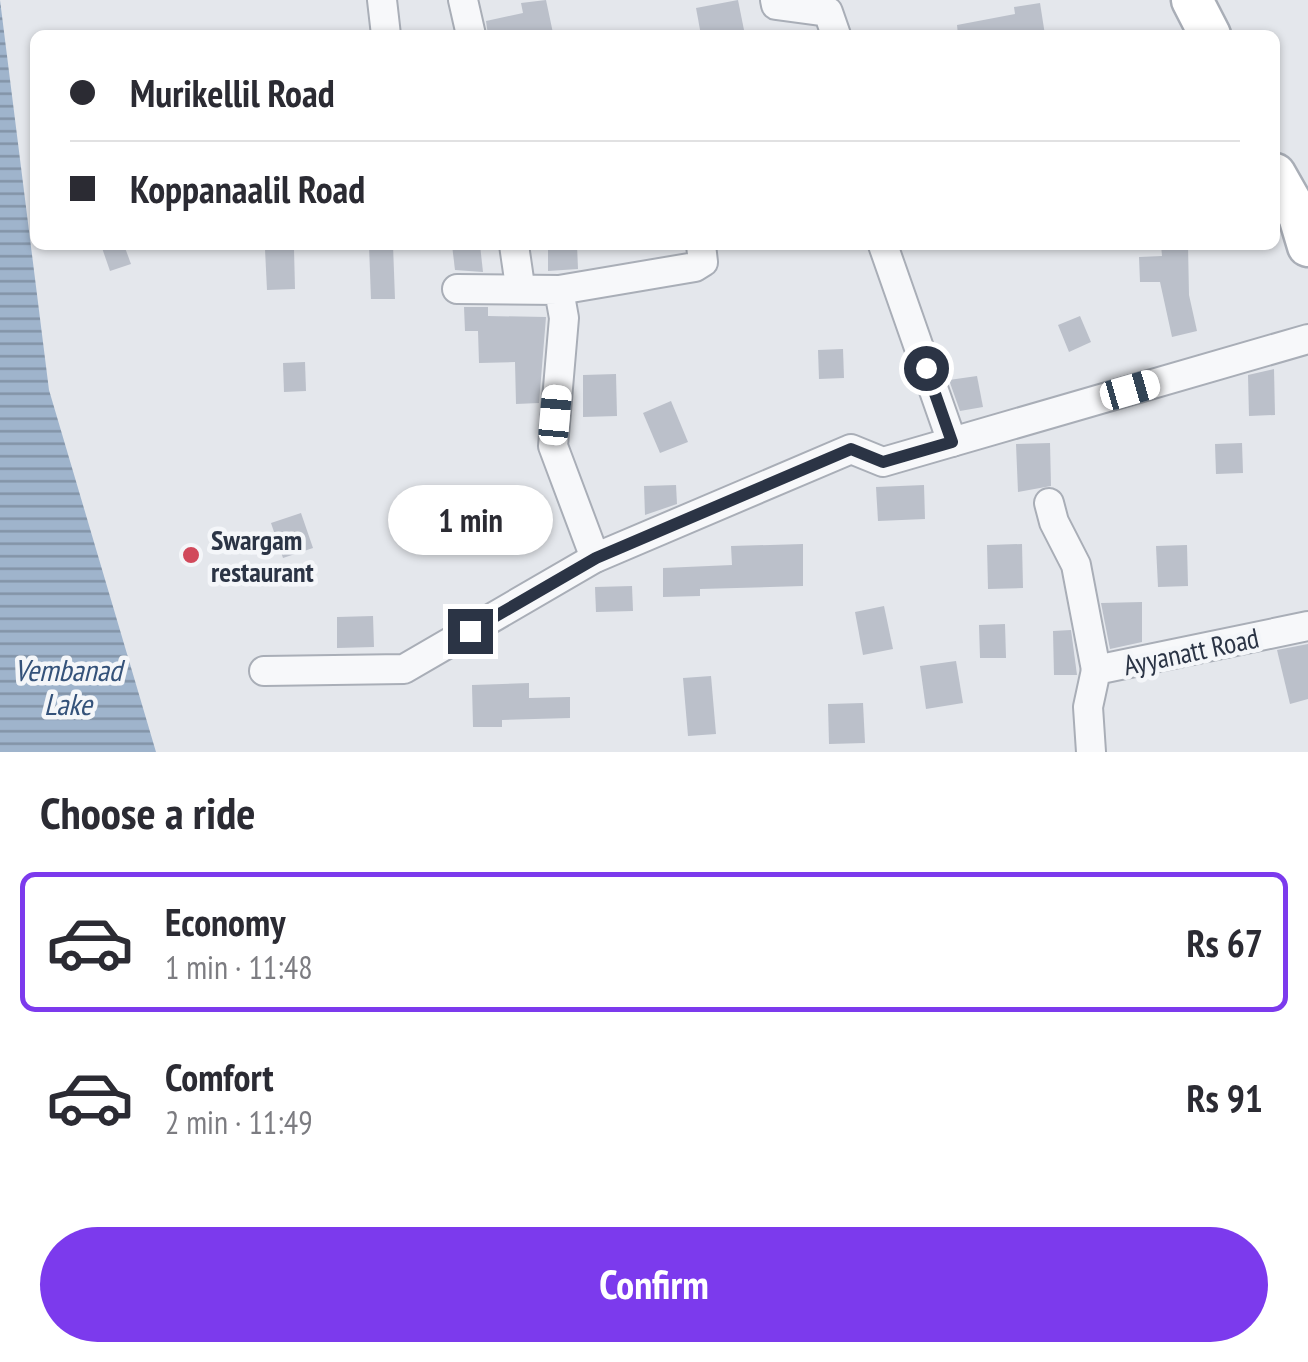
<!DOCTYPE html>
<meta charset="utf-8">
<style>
body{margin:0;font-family:"PT Sans Narrow",sans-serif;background:#f7f7f7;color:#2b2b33;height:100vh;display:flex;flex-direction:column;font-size:38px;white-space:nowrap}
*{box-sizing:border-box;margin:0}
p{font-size:32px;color:#7c7c81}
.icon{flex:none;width:55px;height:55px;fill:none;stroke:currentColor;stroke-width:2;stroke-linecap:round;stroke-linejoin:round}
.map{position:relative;height:752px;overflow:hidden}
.sheet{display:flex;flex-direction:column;background:#fff;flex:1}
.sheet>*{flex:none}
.top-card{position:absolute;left:30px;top:30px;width:1250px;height:220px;border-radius:15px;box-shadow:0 2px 8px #0004;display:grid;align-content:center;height:220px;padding:0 40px;background:#fff}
.end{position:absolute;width:45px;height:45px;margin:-22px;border:12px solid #2b3445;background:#fff;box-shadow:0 0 0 5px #fff}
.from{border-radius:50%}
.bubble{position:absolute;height:70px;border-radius:35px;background:#fff;box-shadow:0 2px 8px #0004;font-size:32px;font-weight:700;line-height:70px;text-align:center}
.car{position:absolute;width:30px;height:60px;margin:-30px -15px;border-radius:12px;box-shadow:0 0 8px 2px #0007;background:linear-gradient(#fff 24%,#345 0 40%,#fff 0 76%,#345 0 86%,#fff 0)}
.top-card b{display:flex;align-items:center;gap:35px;height:95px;font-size:38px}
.top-card b+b{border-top:2px solid #e1e1e2}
.top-card i{width:25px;height:25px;background:#2b2b33}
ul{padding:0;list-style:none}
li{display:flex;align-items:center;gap:30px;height:140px;margin:0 20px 15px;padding:0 20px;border:5px solid transparent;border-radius:15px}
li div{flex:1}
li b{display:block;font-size:38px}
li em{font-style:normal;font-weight:700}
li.selected{border-color:#7c3aed}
li>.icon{width:90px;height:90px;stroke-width:1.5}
h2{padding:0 40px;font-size:45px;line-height:120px}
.action{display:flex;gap:20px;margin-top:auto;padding:20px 40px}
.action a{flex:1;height:115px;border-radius:60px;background:#7c3aed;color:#fff;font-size:40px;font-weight:700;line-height:115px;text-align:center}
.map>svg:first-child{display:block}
.water{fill:url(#water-rules)}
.building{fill:#bbc0ca}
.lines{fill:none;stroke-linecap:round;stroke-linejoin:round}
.street-casing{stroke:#a9aeb7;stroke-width:32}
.secondary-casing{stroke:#a9aeb7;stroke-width:45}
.street{stroke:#f7f8fa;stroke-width:28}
.secondary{stroke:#fff;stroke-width:40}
.route{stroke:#2b3445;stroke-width:12}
.poi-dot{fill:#d1495b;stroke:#f4f6f9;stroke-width:4}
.labels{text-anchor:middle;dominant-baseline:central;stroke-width:9;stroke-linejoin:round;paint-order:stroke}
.poi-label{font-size:28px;font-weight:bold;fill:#2b3445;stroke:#f4f6f9;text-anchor:start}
.street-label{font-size:28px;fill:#2b3445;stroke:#f4f6f9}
.water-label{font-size:30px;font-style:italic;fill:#34527a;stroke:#f4f6f9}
</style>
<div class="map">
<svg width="1308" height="752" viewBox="0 0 1308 752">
<defs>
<pattern id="water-rules" width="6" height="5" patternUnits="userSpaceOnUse" patternTransform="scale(2.5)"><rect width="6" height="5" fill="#9fb4cc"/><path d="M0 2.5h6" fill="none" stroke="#8293a7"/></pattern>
</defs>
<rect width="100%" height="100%" fill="#e4e7ec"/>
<path class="water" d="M0,0L49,390L156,752H0Z"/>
<g class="building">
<path d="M546,0L553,33L488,35L486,21L523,13L521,3Z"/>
<path d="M738,0L745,35H701L696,8Z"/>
<path d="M1040,3L1045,35H958L957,25L1015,14L1014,7Z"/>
<path d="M101,245H124L131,264L110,271Z"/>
<path d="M369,245H393L395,299H371Z"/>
<path d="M452,245H480L483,272L455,270Z"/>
<path d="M548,245H577L578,269L548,271Z"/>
<path d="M1161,245H1188L1189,295L1197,331L1172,337L1160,282H1140L1139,257L1162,256Z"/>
<path d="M265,249H294L295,289L267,290Z"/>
<path d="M464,307H488V316L546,317L539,403L516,404L515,362L479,363L478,331H465Z"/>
<path d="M1080,316L1091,342L1069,352L1058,325Z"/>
<path d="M843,349L844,378L819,379L818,350Z"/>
<path d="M305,362L306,391L284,392L283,363Z"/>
<path d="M1274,369L1275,415L1249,416L1248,375Z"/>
<path d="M616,374L617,416L583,417V375Z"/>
<path d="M977,376L983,407L960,411L949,380Z"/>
<path d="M671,401L688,442L660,453L643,413Z"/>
<path d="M1050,443L1051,486L1018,492L1016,444Z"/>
<path d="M1242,443L1243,473L1216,474L1215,444Z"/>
<path d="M676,485L677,504L645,515L644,486Z"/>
<path d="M924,485L925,519L878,521L876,487Z"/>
<path d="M301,513L313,548L283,558L271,523Z"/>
<path d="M803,544V586L700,589V596L663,597V568L732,565L731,546Z"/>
<path d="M1022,544L1023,588L988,589L987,545Z"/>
<path d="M1187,545L1188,586L1158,587L1156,546Z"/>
<path d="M632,586L633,611L596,612L595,587Z"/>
<path d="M1142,602V642L1110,649L1101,603Z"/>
<path d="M884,606L893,649L863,655L855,612Z"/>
<path d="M373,616L374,647L337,648V617Z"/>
<path d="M1005,624L1006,658H980L979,625Z"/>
<path d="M1071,630L1077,675H1054L1053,631Z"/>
<path d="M1308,644V699L1290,704L1277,650Z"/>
<path d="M956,661L963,703L926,709L920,666Z"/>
<path d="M711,676L716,734L688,736L683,678Z"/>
<path d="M529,683V698L570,697V718L502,720V727H473L472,685Z"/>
<path d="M863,703L865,743L829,744L828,704Z"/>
</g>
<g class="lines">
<defs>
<g id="street">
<path d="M382,0L386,35"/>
<path d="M463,0L471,35"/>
<path d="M775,0L776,5L828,12L836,35"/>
<path d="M514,245L520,286"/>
<path d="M883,245L952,442"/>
<path d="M457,289L559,290L564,318L553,446L595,558"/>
<path d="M559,290L695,267L703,262L701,245"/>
<path d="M1049,503L1054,522L1076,565L1096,670"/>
<path d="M264,671L404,669L595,558L851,449L883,462L1308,339"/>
<path d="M1091,752L1088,707L1096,670L1308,626"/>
</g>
<g id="secondary">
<path d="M1192,0L1210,35"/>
<path d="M1275,174L1299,216L1308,246"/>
</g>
</defs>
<use href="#street" class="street-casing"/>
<use href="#secondary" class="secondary-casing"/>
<use href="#street" class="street"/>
<use href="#secondary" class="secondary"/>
</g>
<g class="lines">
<path class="route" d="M470,631L596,558L851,449L883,462L952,442L926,368"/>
</g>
<circle class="poi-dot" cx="191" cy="555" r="10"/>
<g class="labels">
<g class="poi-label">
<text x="211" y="539">Swargam<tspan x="211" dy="32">restaurant</tspan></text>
</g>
<g class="street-label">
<text transform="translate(1191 651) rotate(-12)">Ayyanatt Road</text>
</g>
<g class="water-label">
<text x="68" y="669">Vembanad<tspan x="68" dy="34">Lake</tspan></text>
</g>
</g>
</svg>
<i class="end from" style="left:926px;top:368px"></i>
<i class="end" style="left:470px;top:631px"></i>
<div class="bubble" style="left:388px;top:485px;width:165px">1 min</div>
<i class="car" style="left:1130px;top:390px;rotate:74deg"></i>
<i class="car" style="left:555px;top:415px;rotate:5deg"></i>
<div class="top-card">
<b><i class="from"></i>Murikellil Road</b>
<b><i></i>Koppanaalil Road</b>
</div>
</div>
<section class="sheet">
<h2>Choose a ride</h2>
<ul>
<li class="selected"><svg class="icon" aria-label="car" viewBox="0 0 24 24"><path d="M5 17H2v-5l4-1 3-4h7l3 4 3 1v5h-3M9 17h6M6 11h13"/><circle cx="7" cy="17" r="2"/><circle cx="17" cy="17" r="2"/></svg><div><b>Economy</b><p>1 min · 11:48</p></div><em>Rs 67</em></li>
<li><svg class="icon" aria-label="car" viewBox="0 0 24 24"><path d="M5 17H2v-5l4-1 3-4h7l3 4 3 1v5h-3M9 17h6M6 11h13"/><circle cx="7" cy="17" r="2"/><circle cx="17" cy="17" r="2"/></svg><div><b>Comfort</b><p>2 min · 11:49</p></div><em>Rs 91</em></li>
</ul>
<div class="action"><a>Confirm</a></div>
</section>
